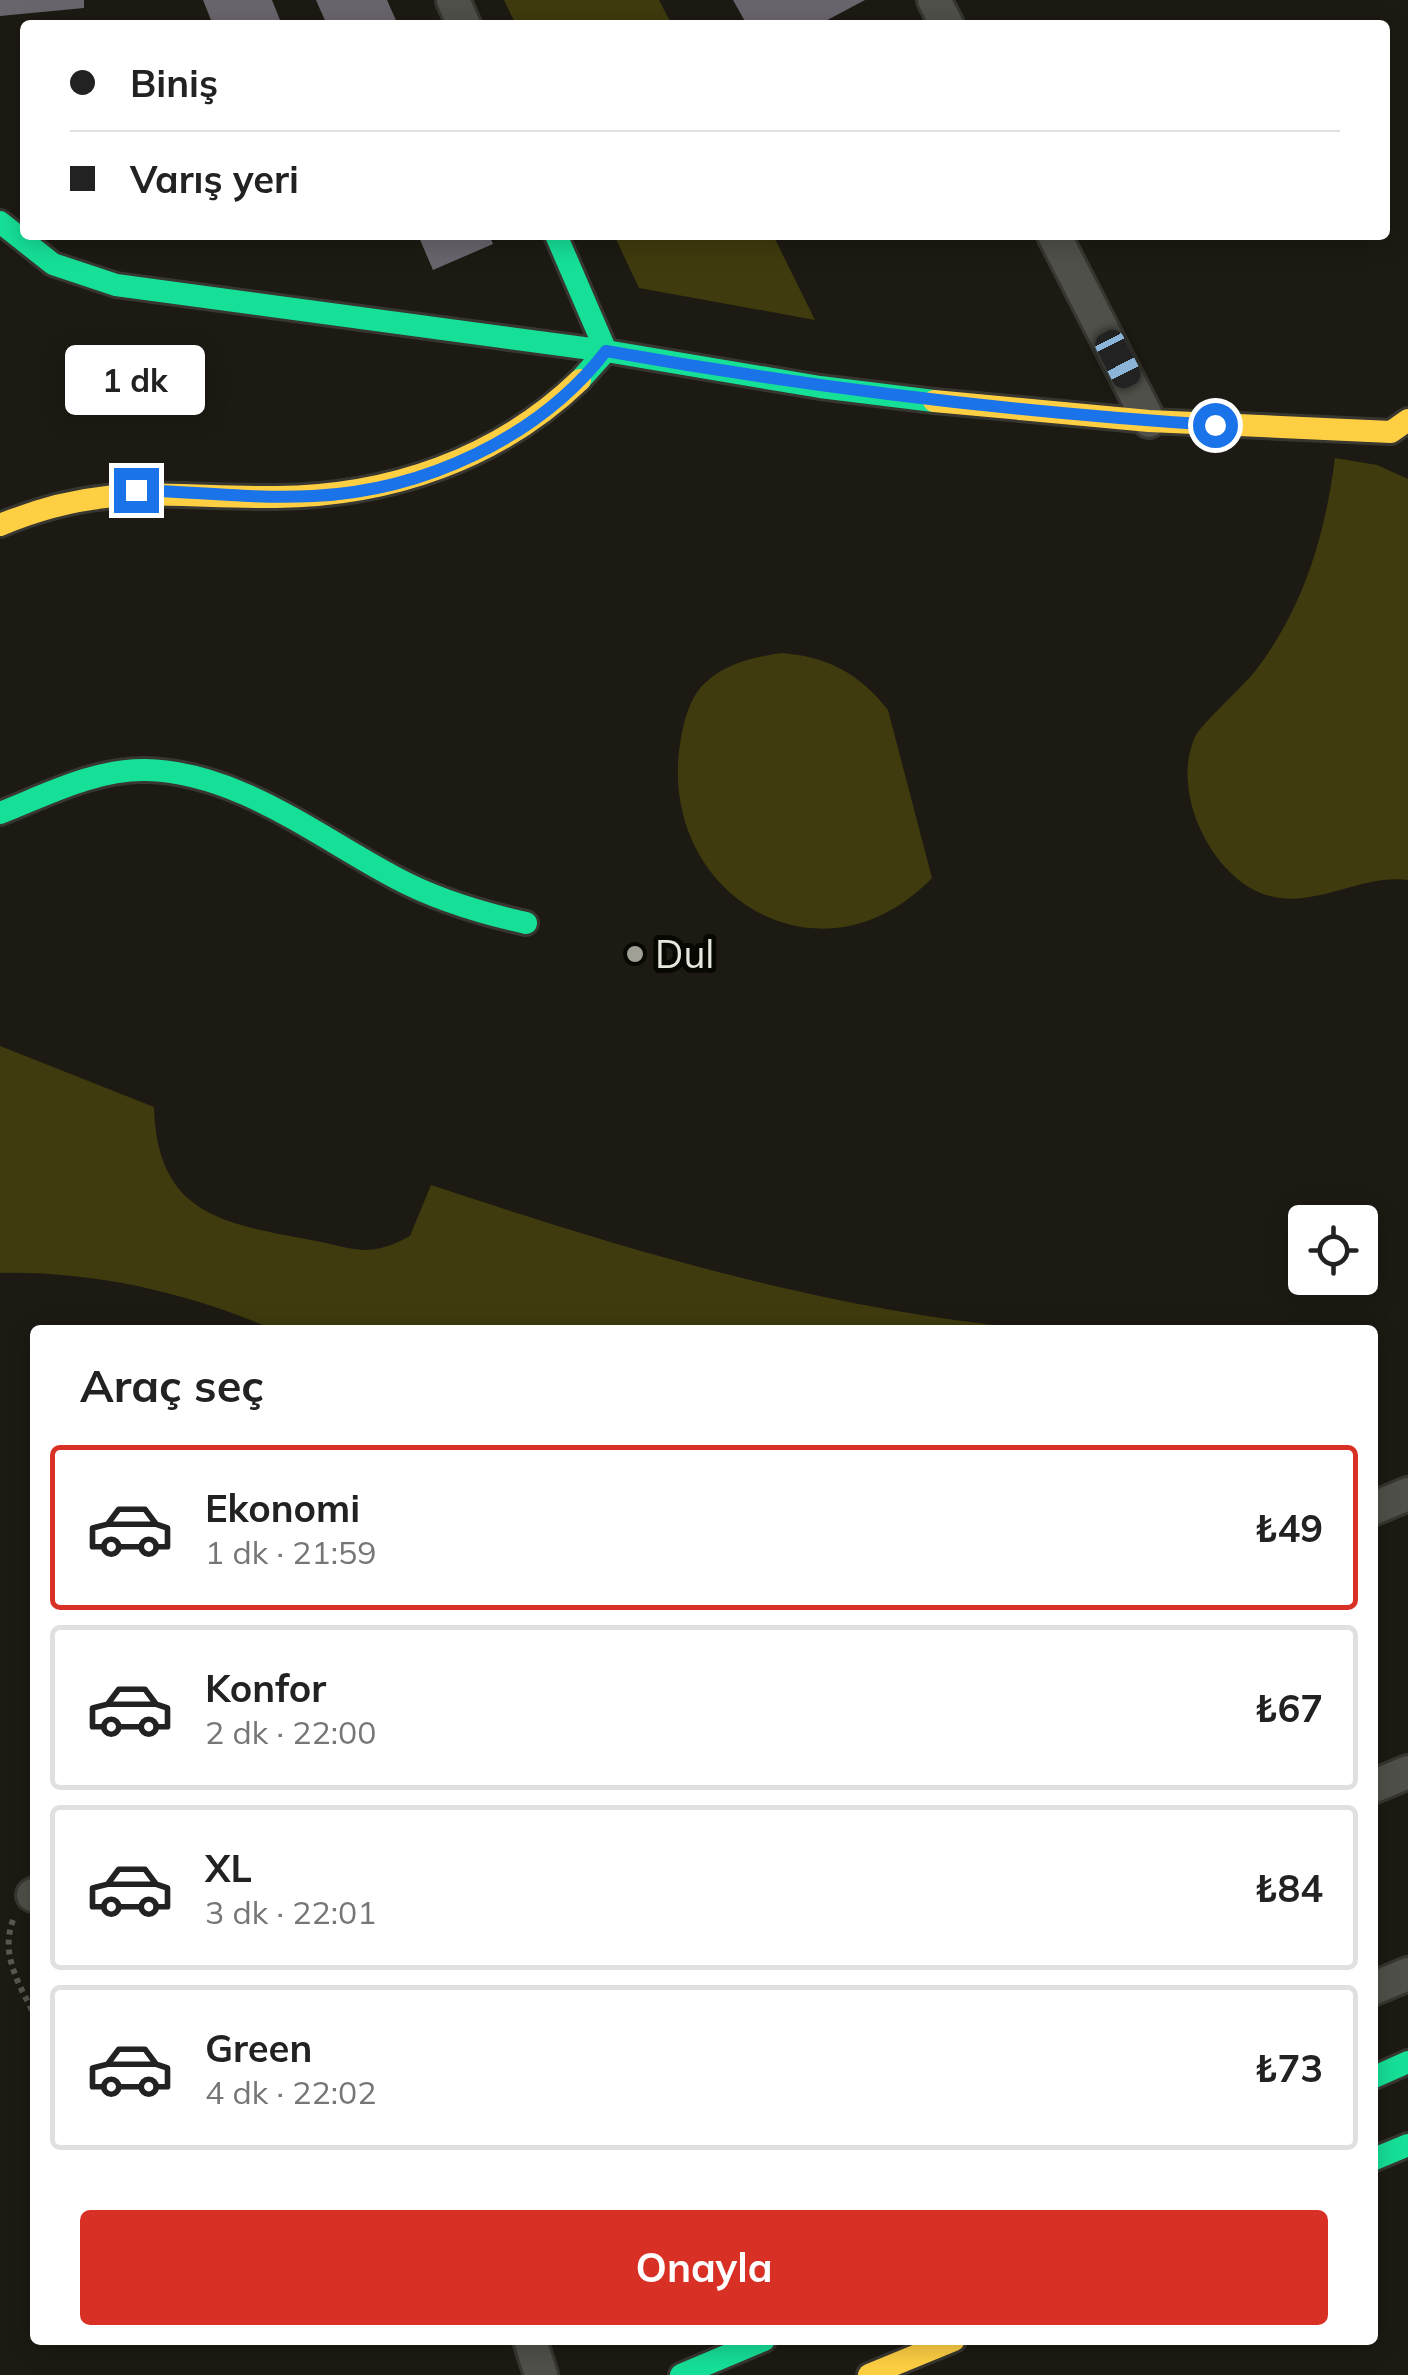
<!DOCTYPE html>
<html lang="tr">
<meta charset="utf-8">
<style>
body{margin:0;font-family:Mulish,sans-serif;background:#f6f6f6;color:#222;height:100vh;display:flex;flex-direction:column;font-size:38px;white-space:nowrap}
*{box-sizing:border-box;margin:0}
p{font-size:32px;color:#767676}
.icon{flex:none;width:55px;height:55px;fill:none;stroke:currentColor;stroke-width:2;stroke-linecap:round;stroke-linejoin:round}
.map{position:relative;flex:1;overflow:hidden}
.panel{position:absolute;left:30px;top:1325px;width:1348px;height:1020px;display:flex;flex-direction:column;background:#fff;border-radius:10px;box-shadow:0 5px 25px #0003}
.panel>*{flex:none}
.banner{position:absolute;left:20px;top:20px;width:1370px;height:220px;border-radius:10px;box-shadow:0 5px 25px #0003;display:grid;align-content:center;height:220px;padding:0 50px;background:#fff}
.tools{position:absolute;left:1288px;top:1205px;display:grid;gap:20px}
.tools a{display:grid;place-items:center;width:90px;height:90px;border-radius:10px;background:#fff;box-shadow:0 5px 25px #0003;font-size:50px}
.end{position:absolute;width:45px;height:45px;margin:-22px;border:12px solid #1a73e8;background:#fff;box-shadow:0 0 0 5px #fff}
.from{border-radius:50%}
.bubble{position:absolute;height:70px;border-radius:10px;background:#fff;box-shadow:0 5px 25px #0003;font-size:32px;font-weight:700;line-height:70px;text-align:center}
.car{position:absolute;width:30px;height:60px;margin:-30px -15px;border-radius:12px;box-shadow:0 0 8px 2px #0007;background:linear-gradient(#222 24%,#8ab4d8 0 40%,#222 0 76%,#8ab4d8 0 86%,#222 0)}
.banner b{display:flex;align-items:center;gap:35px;height:95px;font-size:38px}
.banner b+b{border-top:2px solid #e0e0e0}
.banner i{width:25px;height:25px;background:#222}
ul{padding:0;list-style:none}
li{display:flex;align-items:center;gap:30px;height:165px;margin:0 20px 15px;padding:0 30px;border:5px solid #e0e0e0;border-radius:10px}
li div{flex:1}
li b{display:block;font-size:38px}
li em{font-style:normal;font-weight:700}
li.active{border-color:#d93025}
li>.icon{width:90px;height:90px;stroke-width:1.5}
h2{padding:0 50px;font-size:45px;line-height:120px}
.cta{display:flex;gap:20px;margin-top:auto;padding:20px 50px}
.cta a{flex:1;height:115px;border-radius:10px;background:#d93025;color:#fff;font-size:40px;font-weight:700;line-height:115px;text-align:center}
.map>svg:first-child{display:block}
.green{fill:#3f3b0e}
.building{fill:#6a656d}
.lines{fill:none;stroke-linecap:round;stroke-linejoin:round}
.street-casing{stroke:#373630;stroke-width:38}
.fast-casing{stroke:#373630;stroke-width:28}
.slow-casing{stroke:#373630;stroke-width:28}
.path{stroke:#585852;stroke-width:6;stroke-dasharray:5 5;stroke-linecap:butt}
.street{stroke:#50504a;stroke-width:32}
.fast{stroke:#16e098;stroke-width:22}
.slow{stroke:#ffcf43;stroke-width:22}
.route{stroke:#1a73e8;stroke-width:12}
.poi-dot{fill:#a1a097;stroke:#080803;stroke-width:4}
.labels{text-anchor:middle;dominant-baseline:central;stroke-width:10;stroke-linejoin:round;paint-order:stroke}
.poi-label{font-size:38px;fill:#e8e8de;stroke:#080803;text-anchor:start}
</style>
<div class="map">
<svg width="1408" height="2375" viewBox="0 0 1408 2375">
<rect width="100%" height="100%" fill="#1c1a12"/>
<g class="green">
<path d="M504,0H659L672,25H516Z"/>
<path d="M614,235H773L815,320L639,288Z"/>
<path d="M1335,458L1377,465L1408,479V880C1359,874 1315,910 1266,895C1211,877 1170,791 1195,737C1200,725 1244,686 1256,670C1304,607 1325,535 1335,458Z"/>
<path d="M782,653C828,657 859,673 888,710L932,878C818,996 653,891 681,738C684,720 691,695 705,683C726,663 754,657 782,653Z"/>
<path d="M0,1046L154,1107C157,1212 219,1223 306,1239C350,1246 365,1261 410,1236L431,1185C633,1252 834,1313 1047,1330H275C188,1293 95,1271 0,1273Z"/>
</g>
<g class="building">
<path d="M0,0H84V8L0,16Z"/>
<path d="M203,0H272L282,25H213Z"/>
<path d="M316,0H387L398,25H327Z"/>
<path d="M733,0H865L818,25H747Z"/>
<path d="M418,235H489L493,244L433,270Z"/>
</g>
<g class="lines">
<defs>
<g id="street">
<path d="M453,0L464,25"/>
<path d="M934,0L947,25"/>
<path d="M1054,235L1149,421"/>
<path d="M1372,1509L1408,1494"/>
<path d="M1372,1787L1408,1772"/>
<path d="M33,1895L35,1894"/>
<path d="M1372,1989L1408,1974"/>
<path d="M530,2340L541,2375"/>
</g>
<g id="fast">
<path d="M0,222L53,264L116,285L606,351L820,387L934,401"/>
<path d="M556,235L606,351L580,380"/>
<path d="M0,813C46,795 95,769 146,770C238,772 318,837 396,878C437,900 481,913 526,923"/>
<path d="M1372,2078L1408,2062"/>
<path d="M1372,2160L1408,2145"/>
<path d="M681,2375L764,2340"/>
</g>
<g id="slow">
<path d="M934,401L1149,421L1391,432L1408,420"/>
<path d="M0,525C105,481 169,498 276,497C390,496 498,459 580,380"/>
<path d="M869,2375L954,2340"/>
</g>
</defs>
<use href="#street" class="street-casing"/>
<use href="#fast" class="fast-casing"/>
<use href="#slow" class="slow-casing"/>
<path class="path" d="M13,1920C0,1955 19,1984 35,2016"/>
<use href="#street" class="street"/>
<use href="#fast" class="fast"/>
<use href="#slow" class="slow"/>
</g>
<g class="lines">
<path class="route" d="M136,490C195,492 255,499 313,496C423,491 539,438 606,351C808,387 1010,412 1215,425"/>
</g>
<circle class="poi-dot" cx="635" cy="954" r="10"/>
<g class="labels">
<g class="poi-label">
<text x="655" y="954">Dul</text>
</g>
</g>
</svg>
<div class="tools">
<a><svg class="icon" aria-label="locate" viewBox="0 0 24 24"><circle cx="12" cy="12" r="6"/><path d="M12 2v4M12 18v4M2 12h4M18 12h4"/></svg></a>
</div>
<i class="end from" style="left:1215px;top:425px"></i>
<i class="end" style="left:136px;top:490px"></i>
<div class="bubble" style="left:65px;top:345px;width:140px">1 dk</div>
<i class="car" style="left:1118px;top:359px;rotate:153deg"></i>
<div class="banner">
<b><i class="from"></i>Biniş</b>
<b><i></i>Varış yeri</b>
</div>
<section class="panel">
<h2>Araç seç</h2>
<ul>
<li class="active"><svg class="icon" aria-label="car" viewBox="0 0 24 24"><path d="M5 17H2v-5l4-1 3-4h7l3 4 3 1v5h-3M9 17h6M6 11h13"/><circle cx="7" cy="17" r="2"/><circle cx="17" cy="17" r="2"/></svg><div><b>Ekonomi</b><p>1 dk · 21:59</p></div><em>₺49</em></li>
<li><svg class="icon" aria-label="car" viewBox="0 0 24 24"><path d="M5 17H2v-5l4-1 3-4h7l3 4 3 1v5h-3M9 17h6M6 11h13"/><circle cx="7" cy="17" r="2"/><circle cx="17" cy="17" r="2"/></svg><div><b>Konfor</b><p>2 dk · 22:00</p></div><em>₺67</em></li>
<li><svg class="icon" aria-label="car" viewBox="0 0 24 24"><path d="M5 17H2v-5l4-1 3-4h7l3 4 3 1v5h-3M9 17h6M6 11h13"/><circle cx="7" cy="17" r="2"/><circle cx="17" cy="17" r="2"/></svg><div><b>XL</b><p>3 dk · 22:01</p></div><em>₺84</em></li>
<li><svg class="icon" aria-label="car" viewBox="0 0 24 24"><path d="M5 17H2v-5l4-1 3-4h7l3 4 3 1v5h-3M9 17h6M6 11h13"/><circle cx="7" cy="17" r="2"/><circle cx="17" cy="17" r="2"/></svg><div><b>Green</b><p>4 dk · 22:02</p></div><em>₺73</em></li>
</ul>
<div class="cta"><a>Onayla</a></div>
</section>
</div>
